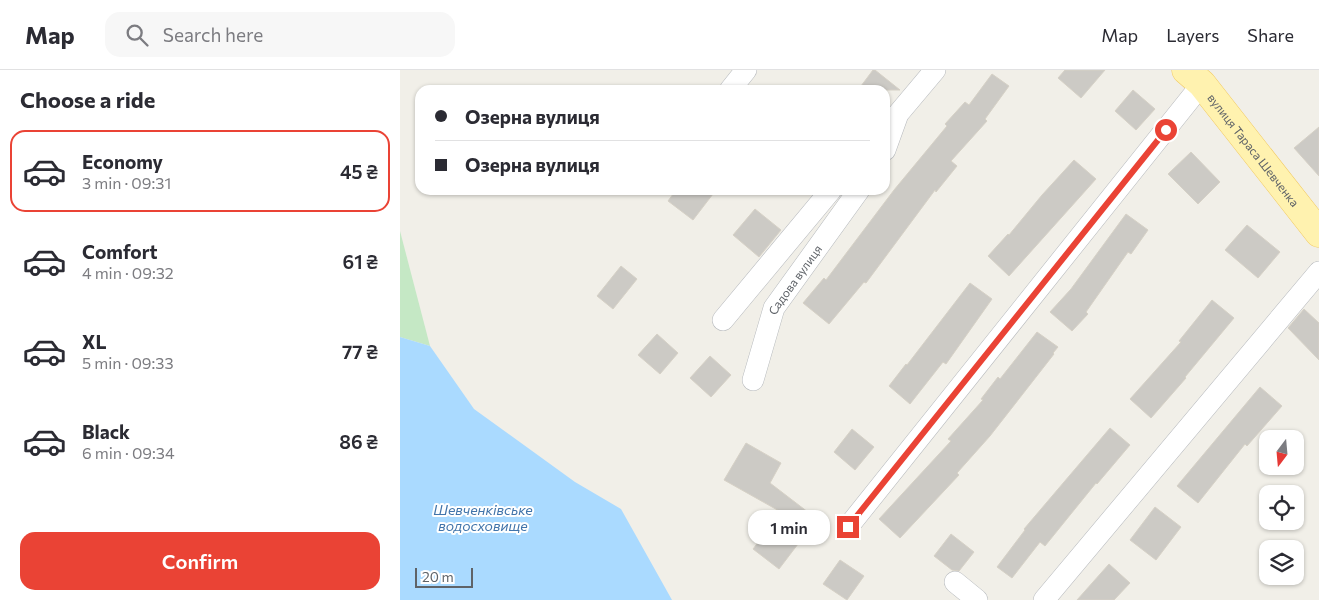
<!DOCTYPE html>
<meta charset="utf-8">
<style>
body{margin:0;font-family:Commissioner,sans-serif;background:#f7f7f7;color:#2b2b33;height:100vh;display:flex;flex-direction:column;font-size:19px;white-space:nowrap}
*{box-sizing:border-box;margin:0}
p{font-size:16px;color:#7c7c81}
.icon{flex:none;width:28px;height:28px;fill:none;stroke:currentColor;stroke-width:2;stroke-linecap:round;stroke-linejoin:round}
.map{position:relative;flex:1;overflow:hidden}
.sheet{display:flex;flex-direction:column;background:#fff;width:400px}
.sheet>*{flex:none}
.hud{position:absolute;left:15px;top:15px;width:475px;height:110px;border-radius:15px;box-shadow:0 1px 4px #0004;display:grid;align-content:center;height:110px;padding:0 20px;background:#fff}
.needle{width:32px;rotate:196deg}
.tools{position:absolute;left:859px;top:360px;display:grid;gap:10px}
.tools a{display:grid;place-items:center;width:45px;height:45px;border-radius:10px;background:#fff;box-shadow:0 1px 4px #0004;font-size:25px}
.scale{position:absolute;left:15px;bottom:12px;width:58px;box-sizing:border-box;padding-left:5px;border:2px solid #5f6368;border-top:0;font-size:14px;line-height:18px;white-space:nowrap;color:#5f6368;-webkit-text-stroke:4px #fff;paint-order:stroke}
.end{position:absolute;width:22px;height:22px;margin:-11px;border:6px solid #ea4335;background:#fff;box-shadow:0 0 0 2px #fff}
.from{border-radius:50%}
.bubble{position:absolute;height:35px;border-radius:15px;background:#fff;box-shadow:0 1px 4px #0004;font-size:16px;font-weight:600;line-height:35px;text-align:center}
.hud b{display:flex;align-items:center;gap:18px;height:48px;font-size:19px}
.hud b+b{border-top:1px solid #e1e1e2}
.hud i{width:12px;height:12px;background:#2b2b33}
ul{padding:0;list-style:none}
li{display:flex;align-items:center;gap:15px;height:82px;margin:0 10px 8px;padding:0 10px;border:2px solid transparent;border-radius:15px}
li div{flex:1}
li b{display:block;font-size:19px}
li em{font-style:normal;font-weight:600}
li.selected{border-color:#ea4335}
li>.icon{width:45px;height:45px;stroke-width:1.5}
h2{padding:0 20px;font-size:22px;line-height:60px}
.cta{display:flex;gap:10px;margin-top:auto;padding:10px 20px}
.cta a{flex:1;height:58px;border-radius:15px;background:#ea4335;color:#fff;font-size:20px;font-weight:600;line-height:58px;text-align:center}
header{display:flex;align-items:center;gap:30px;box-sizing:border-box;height:70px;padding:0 25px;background:#fff;border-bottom:1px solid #e1e1e2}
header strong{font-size:24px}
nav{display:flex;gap:28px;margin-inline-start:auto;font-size:18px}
.search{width:350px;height:45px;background:#f7f7f7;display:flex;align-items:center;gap:12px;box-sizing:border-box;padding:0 18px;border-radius:15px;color:#7c7c81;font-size:19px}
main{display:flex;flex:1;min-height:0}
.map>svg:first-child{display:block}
.green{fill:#c5e8c5}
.water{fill:#aadaff}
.building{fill:#cccac5;stroke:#d6d1c6}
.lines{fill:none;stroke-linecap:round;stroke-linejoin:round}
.minor-casing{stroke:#b5b8bc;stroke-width:22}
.major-casing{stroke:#f2c960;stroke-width:29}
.minor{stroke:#fff;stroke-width:21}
.major{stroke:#fff2af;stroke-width:28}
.route{stroke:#ea4335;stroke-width:6}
.labels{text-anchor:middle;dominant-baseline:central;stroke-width:4;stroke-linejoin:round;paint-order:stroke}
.street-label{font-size:12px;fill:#5f6368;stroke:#fff}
.water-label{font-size:14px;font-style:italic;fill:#4174aa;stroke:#fff}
</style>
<header>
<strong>Map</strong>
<div class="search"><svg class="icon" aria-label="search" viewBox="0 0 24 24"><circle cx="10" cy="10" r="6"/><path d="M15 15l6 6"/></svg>Search here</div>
<nav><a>Map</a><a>Layers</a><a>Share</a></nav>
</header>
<main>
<section class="sheet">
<h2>Choose a ride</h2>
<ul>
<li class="selected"><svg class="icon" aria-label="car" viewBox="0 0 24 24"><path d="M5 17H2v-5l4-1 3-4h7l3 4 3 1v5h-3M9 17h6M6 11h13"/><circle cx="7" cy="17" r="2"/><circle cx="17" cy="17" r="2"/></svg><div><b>Economy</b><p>3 min · 09:31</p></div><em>45 ₴</em></li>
<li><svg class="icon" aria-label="car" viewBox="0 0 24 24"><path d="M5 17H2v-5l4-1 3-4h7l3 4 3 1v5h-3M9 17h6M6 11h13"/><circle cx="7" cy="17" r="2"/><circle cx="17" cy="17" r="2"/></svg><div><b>Comfort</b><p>4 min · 09:32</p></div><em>61 ₴</em></li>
<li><svg class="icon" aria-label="car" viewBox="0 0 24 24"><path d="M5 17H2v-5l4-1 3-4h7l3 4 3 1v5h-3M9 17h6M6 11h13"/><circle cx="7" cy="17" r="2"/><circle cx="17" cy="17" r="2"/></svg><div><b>XL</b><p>5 min · 09:33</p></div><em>77 ₴</em></li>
<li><svg class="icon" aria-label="car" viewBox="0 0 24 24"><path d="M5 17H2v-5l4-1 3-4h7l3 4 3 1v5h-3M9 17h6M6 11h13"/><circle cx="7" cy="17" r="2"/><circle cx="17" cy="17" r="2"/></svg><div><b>Black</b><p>6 min · 09:34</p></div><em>86 ₴</em></li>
</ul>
<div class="cta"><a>Confirm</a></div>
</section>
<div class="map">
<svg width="919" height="530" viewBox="0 0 919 530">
<rect width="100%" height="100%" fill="#f1efe8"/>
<path class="green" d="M0,161L30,276L0,267Z"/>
<path class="water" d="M0,267L30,276L74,339L175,412L221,439L272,530H0Z"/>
<g class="building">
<path d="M473,0H475L500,20H458Z"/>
<path d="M665,0H705L681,28L658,8Z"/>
<path d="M592,4L609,16L585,49L587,51L551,91L557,96L536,122L535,120L466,213L464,212L429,254L403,233L424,208L426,210L494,120L547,56L545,54L565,32L569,35Z"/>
<path d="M733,20L755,39L736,60L715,41Z"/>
<path d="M919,57V106L894,78Z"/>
<path d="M791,82L820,112L798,134L768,104Z"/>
<path d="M674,90L696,109L609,206L588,186L608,164L609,165L642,125Z"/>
<path d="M276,120H316L293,150L268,131Z"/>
<path d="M355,139L381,160L359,187L333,165Z"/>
<path d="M726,144L748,160L731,184L728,182L686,242L688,244L672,261L650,242L671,219Z"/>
<path d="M847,155L880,182L858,208L825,180Z"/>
<path d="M221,196L237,209L213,239L197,226Z"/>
<path d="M570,213L592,229L546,294L543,292L510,334L489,316L506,294L507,295Z"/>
<path d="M812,230L834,248L785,307L786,308L751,348L730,329L781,272L779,271Z"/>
<path d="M904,239L919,253V290L888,258Z"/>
<path d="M637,262L658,277L653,283L654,284L590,366L557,403L559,405L500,468L479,449L551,371L548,369L583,330L581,329L598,307L600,309Z"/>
<path d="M257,264L278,283L260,304L238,285Z"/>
<path d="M310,286L331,305L311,327L290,308Z"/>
<path d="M860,317L882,336L847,376L845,374L798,433L777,416Z"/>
<path d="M710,358L730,375L697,414L696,413L645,476L640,472L612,508L597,497L625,460L624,459Z"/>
<path d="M452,359L474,377L455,400L434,382Z"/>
<path d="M346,373L381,393L370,413L417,449L379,499L353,479L381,442L324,410Z"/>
<path d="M755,437L781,457L756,490L730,470Z"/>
<path d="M551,464L574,482L559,501L552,500L534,486Z"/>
<path d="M440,490L464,506L447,530L423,514Z"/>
<path d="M709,494L730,513L714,530H677Z"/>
</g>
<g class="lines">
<defs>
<g id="minor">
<path d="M330,20L346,0"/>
<path d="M485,80L498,44L535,0"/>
<path d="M323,250L431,120"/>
<path id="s1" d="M353,310L374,238L459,120"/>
<path d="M448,457L802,14"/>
<path d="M555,512L577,530"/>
<path d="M644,530L919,202"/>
</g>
<g id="major">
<path id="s2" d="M786,0L802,14L919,163"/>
</g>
</defs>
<use href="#minor" class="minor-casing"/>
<use href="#major" class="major-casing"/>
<use href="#minor" class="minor"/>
<use href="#major" class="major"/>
</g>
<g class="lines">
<path class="route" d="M448,457L766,60"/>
</g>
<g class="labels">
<g class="street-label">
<text stroke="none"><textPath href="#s2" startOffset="105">вулиця Тараса Шевченка</textPath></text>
<text stroke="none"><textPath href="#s1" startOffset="110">Садова вулиця</textPath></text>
</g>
<g class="water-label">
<text x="83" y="439">Шевченківське<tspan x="83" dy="16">водосховище</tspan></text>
</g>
</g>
</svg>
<div class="tools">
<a><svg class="needle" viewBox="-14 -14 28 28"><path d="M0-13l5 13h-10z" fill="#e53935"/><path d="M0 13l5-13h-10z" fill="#7c7c81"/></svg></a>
<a><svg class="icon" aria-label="locate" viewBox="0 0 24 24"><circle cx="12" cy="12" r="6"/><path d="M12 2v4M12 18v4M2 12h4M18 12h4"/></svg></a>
<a><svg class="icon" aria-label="layers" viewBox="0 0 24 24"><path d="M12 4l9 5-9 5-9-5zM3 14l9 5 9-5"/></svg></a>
</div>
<div class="scale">20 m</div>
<i class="end from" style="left:766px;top:60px"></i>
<i class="end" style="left:448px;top:457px"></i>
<div class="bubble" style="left:348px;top:440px;width:82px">1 min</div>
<div class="hud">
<b><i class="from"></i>Озерна вулиця</b>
<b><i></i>Озерна вулиця</b>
</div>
</div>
</main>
